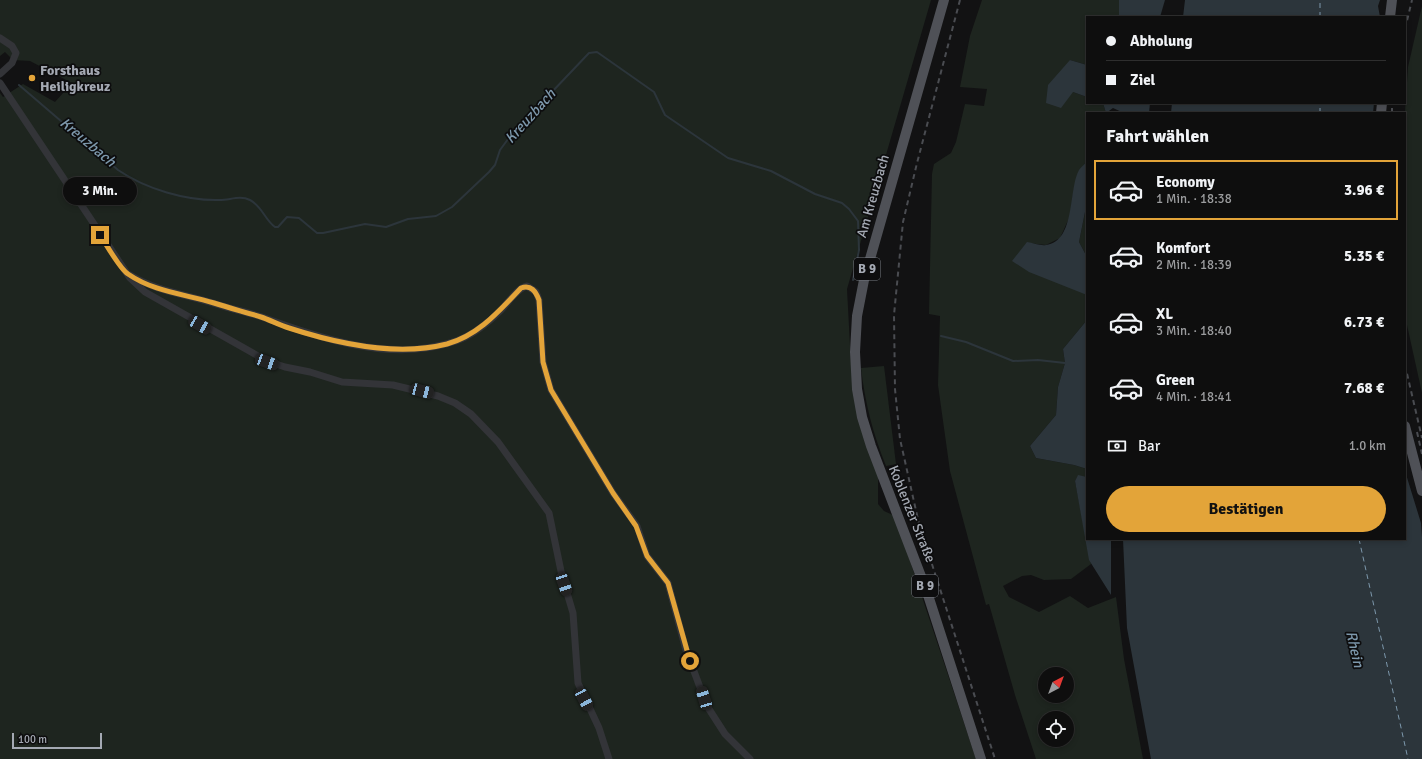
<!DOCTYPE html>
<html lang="de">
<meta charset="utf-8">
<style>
body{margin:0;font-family:Signika,sans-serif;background:#171717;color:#f1f3f6;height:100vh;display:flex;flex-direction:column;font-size:15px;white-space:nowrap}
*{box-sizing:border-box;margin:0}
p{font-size:13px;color:#9b9c9e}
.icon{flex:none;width:22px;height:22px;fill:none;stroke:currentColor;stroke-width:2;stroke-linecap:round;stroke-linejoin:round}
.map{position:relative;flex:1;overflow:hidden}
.side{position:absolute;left:1086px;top:112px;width:320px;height:428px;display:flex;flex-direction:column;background:#0e0e0e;border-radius:0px;box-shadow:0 2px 6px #0003,0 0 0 1px #2e2e2e}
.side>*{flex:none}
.hud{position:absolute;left:1086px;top:16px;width:320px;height:88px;border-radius:0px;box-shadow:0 2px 6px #0003,0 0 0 1px #2e2e2e;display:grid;align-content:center;height:88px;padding:0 20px;background:#0e0e0e}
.needle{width:26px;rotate:41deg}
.controls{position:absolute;left:1038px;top:667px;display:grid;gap:8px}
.controls a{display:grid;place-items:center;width:36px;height:36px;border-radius:50%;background:#0e0e0e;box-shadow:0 2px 6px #0003,0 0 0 1px #2e2e2e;font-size:20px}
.scale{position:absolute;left:12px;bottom:10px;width:90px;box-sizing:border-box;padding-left:4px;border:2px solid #a4a9b3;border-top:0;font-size:11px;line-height:14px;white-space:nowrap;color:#a4a9b3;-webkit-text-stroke:3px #0d0d0e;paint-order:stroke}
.end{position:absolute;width:18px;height:18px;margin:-9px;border:5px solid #e3a439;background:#111;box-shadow:0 0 0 2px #111}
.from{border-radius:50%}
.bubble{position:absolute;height:28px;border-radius:14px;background:#0e0e0e;box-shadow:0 2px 6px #0003,0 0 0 1px #2e2e2e;font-size:13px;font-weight:700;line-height:28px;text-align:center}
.car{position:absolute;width:12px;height:24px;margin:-12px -6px;border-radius:5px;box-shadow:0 0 3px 1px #0007;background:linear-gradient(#222 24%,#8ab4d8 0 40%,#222 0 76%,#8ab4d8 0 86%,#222 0)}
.hud b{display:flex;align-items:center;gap:14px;height:38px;font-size:15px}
.hud b+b{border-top:1px solid #2e2e2e}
.hud i{width:10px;height:10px;background:#f1f3f6}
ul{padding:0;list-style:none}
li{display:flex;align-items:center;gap:12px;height:60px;margin:0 8px 6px;padding:0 12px;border:2px solid transparent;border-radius:0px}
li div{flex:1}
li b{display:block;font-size:15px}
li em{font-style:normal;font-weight:700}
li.selected{border-color:#e3a439}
li>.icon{width:36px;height:36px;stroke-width:1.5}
h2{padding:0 20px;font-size:18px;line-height:48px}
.pay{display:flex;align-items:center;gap:10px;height:44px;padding:0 20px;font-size:15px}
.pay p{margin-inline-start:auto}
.cta{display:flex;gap:8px;margin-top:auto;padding:8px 20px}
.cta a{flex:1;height:46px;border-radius:24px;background:#e3a439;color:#111;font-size:16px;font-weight:700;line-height:46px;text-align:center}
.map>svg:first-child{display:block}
.green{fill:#1e251f;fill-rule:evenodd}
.water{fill:#2c353b}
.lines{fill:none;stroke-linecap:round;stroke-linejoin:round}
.stream{stroke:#2c353b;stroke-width:2}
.ferry{stroke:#7d98ac;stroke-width:1;stroke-dasharray:5 4;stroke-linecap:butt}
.minor{stroke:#333438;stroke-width:7}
.primary{stroke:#4f5157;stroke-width:10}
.rail{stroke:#4a4c51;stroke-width:2;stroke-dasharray:5 4;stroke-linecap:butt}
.route{stroke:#e3a439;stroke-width:5}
.poi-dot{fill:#e3a439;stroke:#0d0d0e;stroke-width:1.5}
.labels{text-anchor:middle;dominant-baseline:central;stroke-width:3.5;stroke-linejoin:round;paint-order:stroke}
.shield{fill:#0d0d0e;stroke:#777a82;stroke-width:1}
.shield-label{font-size:13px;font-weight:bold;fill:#a4a9b3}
.poi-label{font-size:14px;font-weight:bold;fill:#a4a9b3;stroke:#0d0d0e;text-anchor:start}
.street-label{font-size:14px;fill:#a4a9b3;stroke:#0d0d0e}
.water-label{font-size:15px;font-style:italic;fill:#7d98ac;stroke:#0d0d0e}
</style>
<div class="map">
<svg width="1422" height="759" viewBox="0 0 1422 759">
<rect width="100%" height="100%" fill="#121213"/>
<g class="green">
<path d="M0,0H931L847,289L851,364L878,476V504L884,511L895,516L976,759H0V93L3,97L23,84L55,102L72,83L30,61L13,60L5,52L0,56Z"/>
<path d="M982,0H1119V17H1087V65L1070,60L1073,92L1087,97V103H1103L1106,113H1087V161L1079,171L1074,188L1070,216L1060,238L1046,245L1027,243L1087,295V320L1063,349L1065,363L1058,387L1056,415L1030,446L1036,458L1074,465L1087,469V477L1078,476L1075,481L1091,564L1071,579L1044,580L1031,575L1022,576L1003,586L1009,597L1039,612L1070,596L1088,608L1116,597L1124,659L1143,759H1036L1015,695L989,604L986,605L950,471L938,385L940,316L929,314L932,174L934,164L951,153L956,142L965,104L984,106L987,89L960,87L970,36ZM1045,674H1067V696H1045ZM1045,718H1067V740H1045Z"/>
<path d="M1422,6V393L1405,316V113L1408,67Z"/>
<path d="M1087,202V257L1079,242Z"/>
<path d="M884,366L896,464L886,466C873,434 865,403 861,368Z"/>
</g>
<g class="water">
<path d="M1119,0H1165L1160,17H1119Z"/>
<path d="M1185,0H1380L1378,6L1380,17H1183Z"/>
<path d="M1070,60L1087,65V97L1073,92L1061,108L1046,103L1048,85Z"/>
<path d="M1103,103H1150L1149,113H1124L1113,108L1106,113Z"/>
<path d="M1172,103H1374L1373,113H1171Z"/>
<path d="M1087,161V202L1079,242L1087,257V295L1029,272L1012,261L1027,242C1033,243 1041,246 1046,245C1076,241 1068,190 1079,170C1081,167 1085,164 1087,161Z"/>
<path d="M1087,320V469L1074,465L1036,458L1030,446L1056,415L1058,387L1065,363L1063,349Z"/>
<path d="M1405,471L1421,523L1422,537V759H1151L1127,628L1123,539H1405Z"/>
<path d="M1078,475L1087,477V539H1111V595L1089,560L1075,481Z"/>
</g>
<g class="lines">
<g class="stream">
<path d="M19,85L118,170C146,189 186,201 220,200C230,200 240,195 250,200C262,206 265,220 275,227H278L287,217L299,218L317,233H323L365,224L386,227L408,219L436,216L452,207L489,172L495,165L500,150L511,135L589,53L597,52L654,92L665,115L728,158L771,171L815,194L842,203L849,209L858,221L859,250L853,280"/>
<path d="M941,336L966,342L1013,361L1038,360L1065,363"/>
</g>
<g class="ferry">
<path d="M1320,17V0"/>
<path d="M1320,113V103"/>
<path d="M1359,539L1408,759"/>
</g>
<g class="minor">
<path d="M0,38L12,46L16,53L12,63L0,74"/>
<path d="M0,83L130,278L145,292L267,361L285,367L310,372L342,382L393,385L438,396L455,403L471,414L498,442L549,513L562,576L573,613L578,683L599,728L609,759"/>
<path d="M130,275C158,292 186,294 216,304C231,309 247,312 262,317C323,339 392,363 456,341C473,335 488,323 501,310C508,303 517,288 527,286L536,292L539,300L543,362L551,390L613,493L637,526L647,556L668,583L686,650L707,706L725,734L750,759"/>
</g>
<g class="primary">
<path d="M944,0L864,280L857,316L855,352L857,389L862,417L871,446L927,592L981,759"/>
<path d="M1390,17L1392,0"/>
<path d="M1381,113L1382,103"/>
<path d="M1405,426L1422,491"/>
</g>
<g class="rail">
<path d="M960,0L917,163L903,222L894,315L895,389L900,439L919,524L995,759"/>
<path d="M1405,29L1412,0"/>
<path d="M1392,113V103"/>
<path d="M1405,365L1422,438"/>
<path d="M1417,432L1422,454"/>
</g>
</g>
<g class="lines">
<path class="route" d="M100,235C107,245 119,268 128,274C154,292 185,294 214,303C229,308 245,312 261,317C270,320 279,325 289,328C338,344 396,357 447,344C479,335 499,311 521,288C531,284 536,292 539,300L543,362L551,390L613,493L636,526L647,556L668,583L690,661"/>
</g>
<circle class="poi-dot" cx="32" cy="78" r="4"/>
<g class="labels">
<g class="shield">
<rect x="854" y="258" width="26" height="22" rx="3"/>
<rect x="912" y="575" width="26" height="22" rx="3"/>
</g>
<g class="shield-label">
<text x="867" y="269">B 9</text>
<text x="925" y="586">B 9</text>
</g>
<g class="poi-label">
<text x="40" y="70">Forsthaus<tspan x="40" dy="16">Heiligkreuz</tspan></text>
</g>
<g class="street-label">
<text transform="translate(873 196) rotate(-74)">Am Kreuzbach</text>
<text transform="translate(912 514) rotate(68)">Koblenzer Straße</text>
</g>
<g class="water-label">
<text transform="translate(530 116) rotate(-48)">Kreuzbach</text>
<text transform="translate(88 142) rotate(40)">Kreuzbach</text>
<text transform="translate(1355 649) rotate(77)">Rhein</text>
</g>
</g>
</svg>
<div class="controls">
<a><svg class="needle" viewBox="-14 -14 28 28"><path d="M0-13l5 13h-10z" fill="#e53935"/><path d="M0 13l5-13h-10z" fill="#9b9c9e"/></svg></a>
<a><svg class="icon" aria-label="locate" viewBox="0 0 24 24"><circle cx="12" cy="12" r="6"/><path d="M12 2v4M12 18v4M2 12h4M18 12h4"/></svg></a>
</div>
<div class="scale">100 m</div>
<i class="end from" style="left:690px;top:661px"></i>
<i class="end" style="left:100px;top:235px"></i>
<div class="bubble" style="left:63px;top:177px;width:74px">3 Min.</div>
<i class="car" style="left:200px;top:325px;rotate:120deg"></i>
<i class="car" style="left:267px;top:362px;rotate:110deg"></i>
<i class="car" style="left:422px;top:391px;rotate:105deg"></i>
<i class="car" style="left:564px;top:584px;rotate:161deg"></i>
<i class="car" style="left:704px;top:698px;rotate:343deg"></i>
<i class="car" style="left:584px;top:699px;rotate:152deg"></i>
<div class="hud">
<b><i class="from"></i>Abholung</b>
<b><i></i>Ziel</b>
</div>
<section class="side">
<h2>Fahrt wählen</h2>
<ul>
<li class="selected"><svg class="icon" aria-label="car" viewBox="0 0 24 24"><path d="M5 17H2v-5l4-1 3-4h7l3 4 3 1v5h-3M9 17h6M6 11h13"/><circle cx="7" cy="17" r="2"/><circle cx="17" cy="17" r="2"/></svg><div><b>Economy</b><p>1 Min. · 18:38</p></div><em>3.96 €</em></li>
<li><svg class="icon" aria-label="car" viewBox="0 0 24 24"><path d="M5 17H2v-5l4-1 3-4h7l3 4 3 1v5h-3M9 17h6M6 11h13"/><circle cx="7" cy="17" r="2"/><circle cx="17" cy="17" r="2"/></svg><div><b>Komfort</b><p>2 Min. · 18:39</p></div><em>5.35 €</em></li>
<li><svg class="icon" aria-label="car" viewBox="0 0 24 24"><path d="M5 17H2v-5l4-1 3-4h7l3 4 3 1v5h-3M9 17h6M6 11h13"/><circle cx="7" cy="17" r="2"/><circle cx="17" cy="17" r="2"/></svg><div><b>XL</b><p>3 Min. · 18:40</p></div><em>6.73 €</em></li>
<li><svg class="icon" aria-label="car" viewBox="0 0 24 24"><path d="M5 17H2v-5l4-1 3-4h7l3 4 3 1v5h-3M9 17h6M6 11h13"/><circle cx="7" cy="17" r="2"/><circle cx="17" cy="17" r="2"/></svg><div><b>Green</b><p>4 Min. · 18:41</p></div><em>7.68 €</em></li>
</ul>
<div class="pay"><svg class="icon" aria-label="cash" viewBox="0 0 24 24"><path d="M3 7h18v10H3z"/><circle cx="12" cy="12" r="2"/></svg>Bar<p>1.0 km</p></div>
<div class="cta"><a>Bestätigen</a></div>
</section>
</div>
